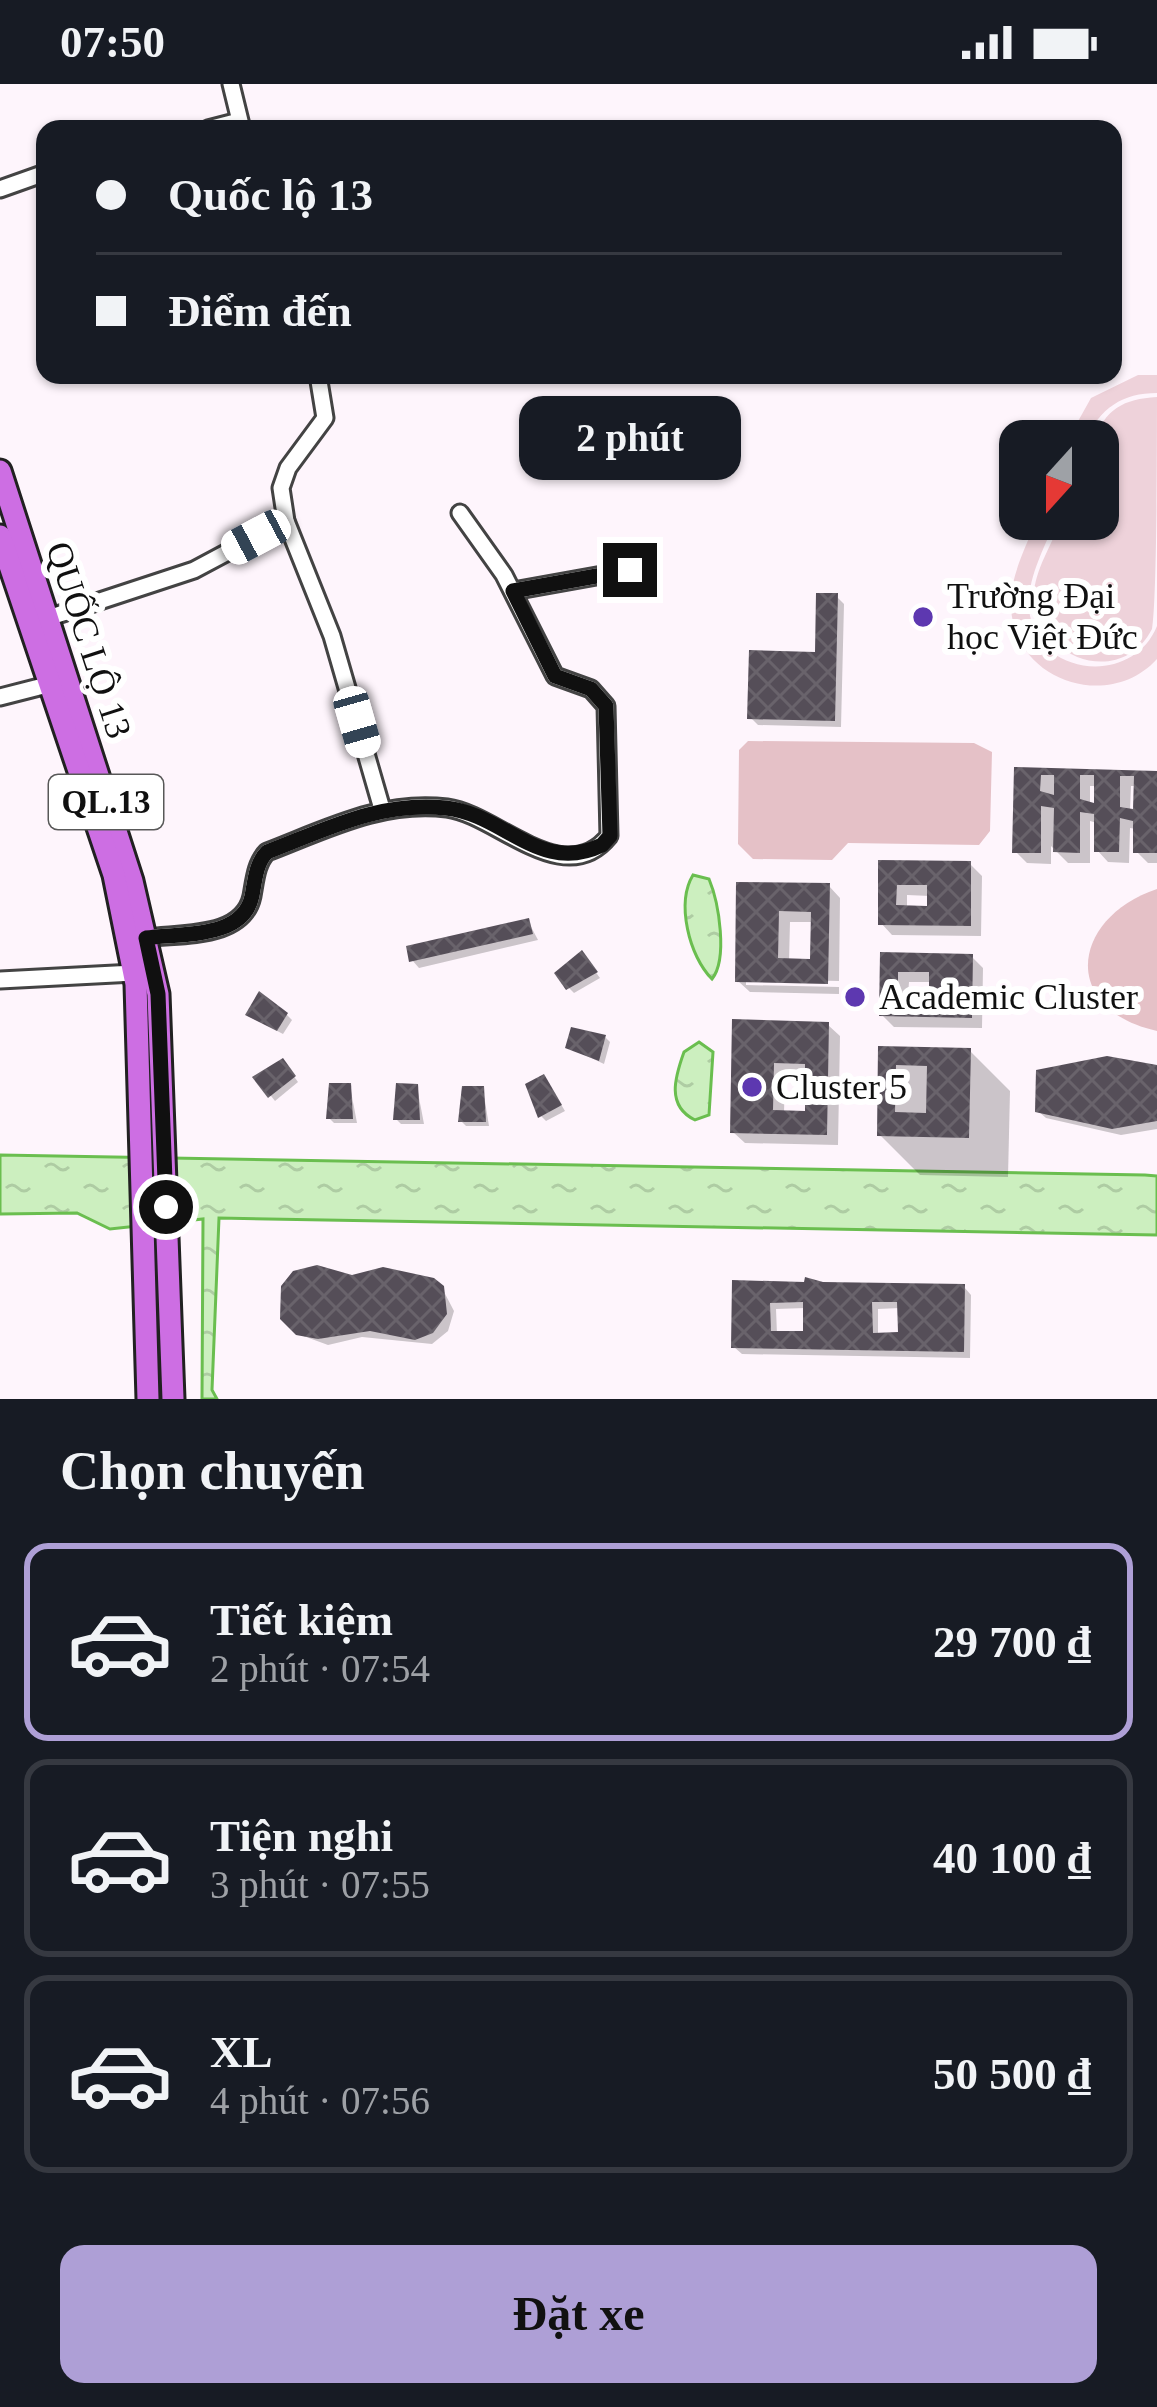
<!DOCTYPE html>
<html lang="vi">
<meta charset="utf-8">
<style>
body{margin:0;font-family:Georgia,serif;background:#242831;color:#f1f3f6;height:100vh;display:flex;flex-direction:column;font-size:45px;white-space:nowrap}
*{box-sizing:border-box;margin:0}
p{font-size:39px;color:#9ea1a6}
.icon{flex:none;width:66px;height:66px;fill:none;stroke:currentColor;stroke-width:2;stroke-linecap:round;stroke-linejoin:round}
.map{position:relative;height:1315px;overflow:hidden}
.sheet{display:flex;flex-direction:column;background:#171b24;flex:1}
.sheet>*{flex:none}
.guide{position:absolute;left:36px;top:36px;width:1086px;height:264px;border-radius:24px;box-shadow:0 3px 9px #0004;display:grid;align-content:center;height:264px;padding:0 60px;background:#171b24}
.needle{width:78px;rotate:201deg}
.controls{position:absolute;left:999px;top:336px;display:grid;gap:24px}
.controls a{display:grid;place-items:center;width:120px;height:120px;border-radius:24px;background:#171b24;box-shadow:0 3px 9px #0004;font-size:60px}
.end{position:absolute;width:54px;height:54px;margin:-27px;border:15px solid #101010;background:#fff;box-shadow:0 0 0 6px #fff}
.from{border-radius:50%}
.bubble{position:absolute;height:84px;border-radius:24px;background:#171b24;box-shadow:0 3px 9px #0004;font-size:39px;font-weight:700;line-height:84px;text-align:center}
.car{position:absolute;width:36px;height:72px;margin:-36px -18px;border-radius:15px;box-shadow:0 0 9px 3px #0007;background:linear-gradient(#fff 24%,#345 0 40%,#fff 0 76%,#345 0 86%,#fff 0)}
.guide b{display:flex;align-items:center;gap:42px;height:114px;font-size:45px}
.guide b+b{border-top:3px solid #363941}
.guide i{width:30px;height:30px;background:#f1f3f6}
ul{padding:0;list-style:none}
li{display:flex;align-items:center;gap:36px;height:198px;margin:0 24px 18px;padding:0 36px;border:6px solid #363941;border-radius:24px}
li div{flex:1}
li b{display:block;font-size:45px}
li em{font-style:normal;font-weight:700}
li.selected{border-color:#ae9fd6}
li>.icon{width:108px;height:108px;stroke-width:1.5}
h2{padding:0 60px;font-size:54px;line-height:144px}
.cta{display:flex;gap:24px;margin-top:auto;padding:24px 60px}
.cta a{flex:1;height:138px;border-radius:24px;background:#ae9fd6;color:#111;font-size:48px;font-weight:700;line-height:138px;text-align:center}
.status{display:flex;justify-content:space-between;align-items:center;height:84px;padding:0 60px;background:#171b24;direction:ltr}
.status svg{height:33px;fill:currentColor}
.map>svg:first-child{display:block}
.grass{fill:#e5c1c7}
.pitch{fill:#eed2da}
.water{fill:url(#water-ripples);stroke:#6abe4f;stroke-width:3}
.shadow{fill:#0003;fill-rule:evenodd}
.building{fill:url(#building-cross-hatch);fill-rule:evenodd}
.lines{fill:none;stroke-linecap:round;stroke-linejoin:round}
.minor-casing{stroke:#434343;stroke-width:21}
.highway-casing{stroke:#212121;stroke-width:27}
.minor{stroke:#fff;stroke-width:15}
.highway{stroke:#cd6ee3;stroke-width:21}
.route{stroke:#101010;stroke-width:15}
.poi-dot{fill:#5d38b0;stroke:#fff;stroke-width:4.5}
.labels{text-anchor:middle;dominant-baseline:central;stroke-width:12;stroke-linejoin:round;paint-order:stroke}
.shield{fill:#fff;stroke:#585858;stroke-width:3}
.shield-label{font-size:33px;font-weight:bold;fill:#101010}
.poi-label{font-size:36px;fill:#101010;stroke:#fff;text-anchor:start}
.street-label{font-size:36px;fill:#101010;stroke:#fff}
</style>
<div class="status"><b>07:50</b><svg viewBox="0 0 49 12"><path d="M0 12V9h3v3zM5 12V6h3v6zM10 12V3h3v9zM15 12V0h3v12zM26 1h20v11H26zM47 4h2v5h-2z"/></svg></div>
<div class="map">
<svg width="1157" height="1315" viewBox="0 0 1157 1315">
<defs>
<pattern id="water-ripples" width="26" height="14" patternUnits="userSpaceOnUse" patternTransform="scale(3)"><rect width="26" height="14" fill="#ccefbf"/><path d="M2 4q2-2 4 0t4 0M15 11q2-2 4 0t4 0" fill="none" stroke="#aecca3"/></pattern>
<pattern id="building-cross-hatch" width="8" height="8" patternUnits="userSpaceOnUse" patternTransform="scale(3)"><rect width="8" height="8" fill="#554e58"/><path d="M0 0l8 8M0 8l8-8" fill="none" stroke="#69636b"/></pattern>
</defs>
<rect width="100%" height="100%" fill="#fef5fc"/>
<g class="grass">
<path d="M748,657L974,659L992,668L990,747L979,761L848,759L832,776L753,775L738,760L739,666Z"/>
<path d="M1157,805V947C1059,925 1071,834 1157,805Z"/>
</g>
<g class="pitch">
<path d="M1138,291H1157V309C1123,309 1099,324 1086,357H1067L1091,314Z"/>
<path d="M1157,313C1157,355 1157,517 1152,545C1121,605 1037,575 1034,513C1033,489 1053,458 1062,435H1098V357H1093C1106,325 1123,315 1157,313Z"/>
<path d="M1037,435H1056C1045,463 1027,494 1029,524C1034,592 1132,604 1157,542V575C1109,628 1015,597 1011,524C1009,494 1026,463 1037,435Z"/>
</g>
<g class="water">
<path d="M693,791L709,795C719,819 728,875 712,895C689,872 676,819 693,791Z"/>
<path d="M699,958L713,968L709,1031L695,1036C666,1022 675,993 684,968Z"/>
<path d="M0,1071L1145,1091L1157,1092V1151L219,1134L212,1306L217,1315H202L203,1135L110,1145L77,1129L0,1130Z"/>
</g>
<g class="shadow">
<path d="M836,512L844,520L841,643L758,641L750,633L818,571Z"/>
<path d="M1017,686L1157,690V779H1148L1136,767V745L1130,744L1129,779L1108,778L1097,766V739L1090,737V779H1068L1051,762V780L1027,779L1015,767ZM1090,702H1097V723L1090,721ZM1131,702H1137L1136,727H1130Z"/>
<path d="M881,779L970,780L982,792L981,852L892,851L881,839ZM907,811L930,812V825L907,824Z"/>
<path d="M739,801L829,802L840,814L839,897L746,895V901L839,903V910L750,908L738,897ZM790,838H814L813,878H789Z"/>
<path d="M528,837L538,856L419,884L412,876Z"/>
<path d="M883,871L972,873L983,884L982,944L894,943L882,931ZM909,898H932V911H908Z"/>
<path d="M586,875L600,894L574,909L569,904Z"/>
<path d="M287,931L292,936L283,950L254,935Z"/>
<path d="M735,939L828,941L840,952L838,1061L745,1059L733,1048ZM785,989L808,990V1030L784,1029Z"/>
<path d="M605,953L610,958L604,980L568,963Z"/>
<path d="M881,965L970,967L1010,1007L1008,1093L920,1091L880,1051Z"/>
<path d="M287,983L298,998L275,1017L256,993Z"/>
<path d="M1157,984V1045L1121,1051L1046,1034L1038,1027Z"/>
<path d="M548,999L565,1027L546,1037L541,1032Z"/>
<path d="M350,1002L357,1039H334L329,1034Z"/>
<path d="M417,1003L424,1040H401L396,1035Z"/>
<path d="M483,1005L489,1042H466L461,1037Z"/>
<path d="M352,1194L442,1204L454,1227L448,1247L432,1260L362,1253L328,1261L298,1250Z"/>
<path d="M735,1199L964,1203L971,1211L970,1274L742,1270L734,1263ZM806,1224V1250H777L776,1225ZM900,1224L901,1251L878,1252V1225Z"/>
</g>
<g class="building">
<path d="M816,509H838L835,637L747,635L749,566L815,568Z"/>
<path d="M1014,683L1157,687V769H1133V737L1120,734L1119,768H1094V730L1080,728V769L1053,768L1054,724L1041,722V769H1012ZM1041,691H1054V711L1040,707ZM1080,691H1094V719L1080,715ZM1120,692H1134L1133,725L1120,723Z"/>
<path d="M878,776L971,777V842L878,841ZM897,801H927V822L896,821Z"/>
<path d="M736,798L830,799L828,900L735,898ZM779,827L811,828L810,875L778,874Z"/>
<path d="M529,834L533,850L409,878L406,862Z"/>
<path d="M582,866L598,888L566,906L554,889Z"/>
<path d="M880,868L973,870L972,934L879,932ZM898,888H929V908H898Z"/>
<path d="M259,907L288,929L277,947L245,931Z"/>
<path d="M732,935L829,938L827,1051L730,1049ZM774,979L805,980V1027L773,1026Z"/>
<path d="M571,943L606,951L599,977L565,964Z"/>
<path d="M878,962L971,964L969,1054L877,1052ZM896,981L927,982L926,1029L895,1028Z"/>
<path d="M1107,972L1157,981V1037L1112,1045L1035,1028L1036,986Z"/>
<path d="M283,974L296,992L268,1014L252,993Z"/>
<path d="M544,990L562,1021L538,1034L525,1000Z"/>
<path d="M329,999H351L353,1035H326Z"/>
<path d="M396,999L418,1000L420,1036H393Z"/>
<path d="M462,1002H484L486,1038H458Z"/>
<path d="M317,1181L352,1191L383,1183L434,1194L444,1202L447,1230L433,1249L415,1256L370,1247L318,1255L296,1251L280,1235L281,1202L293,1187Z"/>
<path d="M805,1193L823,1198L965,1200L964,1268L731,1264L732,1196L804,1198ZM803,1218V1247H771L770,1219ZM872,1218H897L898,1248L873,1249Z"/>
</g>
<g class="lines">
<defs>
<g id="minor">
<path d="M231,0L242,45"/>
<path d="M208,45L239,37"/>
<path d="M0,105L45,89"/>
<path d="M318,291L325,334L288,384L281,404L286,437L332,552L382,725"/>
<path d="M513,507L630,486"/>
<path d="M48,534L194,486L286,437"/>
<path d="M0,613L51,600"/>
<path d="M146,854C182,849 243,855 252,812C255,796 256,779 267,768C327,745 382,716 447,724C496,730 564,808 609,752L606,622L591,605L555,592L504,491L460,429"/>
<path d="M0,896L134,889"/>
</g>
<g id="highway">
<path d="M0,387L132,797L158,910L173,1315"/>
<path d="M0,452L114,791L136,900L148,1315"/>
</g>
</defs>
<use href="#minor" class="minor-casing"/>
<use href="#highway" class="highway-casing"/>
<use href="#minor" class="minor"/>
<use href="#highway" class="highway"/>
</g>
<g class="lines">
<path class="route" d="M166,1123L158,910L146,854C182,849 243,855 252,812C255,796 256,779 267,768C327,745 380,717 446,724C504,730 540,791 602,761L610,752L606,622L591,605L555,592L513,507L630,486"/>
</g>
<g class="poi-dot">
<circle cx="923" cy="533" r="12"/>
<circle cx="855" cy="913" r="12"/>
<circle cx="752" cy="1003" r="12"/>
</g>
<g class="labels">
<rect class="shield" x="49" y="691" width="114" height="54" rx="9"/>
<g class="shield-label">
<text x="106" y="718">QL.13</text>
</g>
<g class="poi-label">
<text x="947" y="512">Trường Đại<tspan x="947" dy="41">học Việt Đức</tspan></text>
<text x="879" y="913">Academic Cluster</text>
<text x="776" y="1003">Cluster 5</text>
</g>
<g class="street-label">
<text transform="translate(89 556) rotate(72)">QUỐC LỘ 13</text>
</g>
</g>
</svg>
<div class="controls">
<a><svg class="needle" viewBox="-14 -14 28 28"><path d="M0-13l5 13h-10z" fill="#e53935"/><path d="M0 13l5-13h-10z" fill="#9ea1a6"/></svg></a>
</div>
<i class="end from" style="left:166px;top:1123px"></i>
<i class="end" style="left:630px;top:486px"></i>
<div class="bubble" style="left:519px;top:312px;width:222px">2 phút</div>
<i class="car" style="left:256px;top:453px;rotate:242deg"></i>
<i class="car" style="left:357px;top:638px;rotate:164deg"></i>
<div class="guide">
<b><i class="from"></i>Quốc lộ 13</b>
<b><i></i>Điểm đến</b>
</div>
</div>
<section class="sheet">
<h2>Chọn chuyến</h2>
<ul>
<li class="selected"><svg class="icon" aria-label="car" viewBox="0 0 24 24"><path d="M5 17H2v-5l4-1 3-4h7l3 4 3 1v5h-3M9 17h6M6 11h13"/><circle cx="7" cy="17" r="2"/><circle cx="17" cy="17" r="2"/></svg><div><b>Tiết kiệm</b><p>2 phút · 07:54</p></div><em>29 700 ₫</em></li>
<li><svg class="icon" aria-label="car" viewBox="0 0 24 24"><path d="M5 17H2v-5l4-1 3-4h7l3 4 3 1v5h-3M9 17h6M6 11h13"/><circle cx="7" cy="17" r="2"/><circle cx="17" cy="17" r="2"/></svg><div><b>Tiện nghi</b><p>3 phút · 07:55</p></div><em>40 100 ₫</em></li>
<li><svg class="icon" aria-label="car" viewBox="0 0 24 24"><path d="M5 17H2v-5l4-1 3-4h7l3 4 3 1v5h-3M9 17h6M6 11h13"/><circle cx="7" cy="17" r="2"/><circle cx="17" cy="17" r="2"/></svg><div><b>XL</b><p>4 phút · 07:56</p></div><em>50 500 ₫</em></li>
</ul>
<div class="cta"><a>Đặt xe</a></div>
</section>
